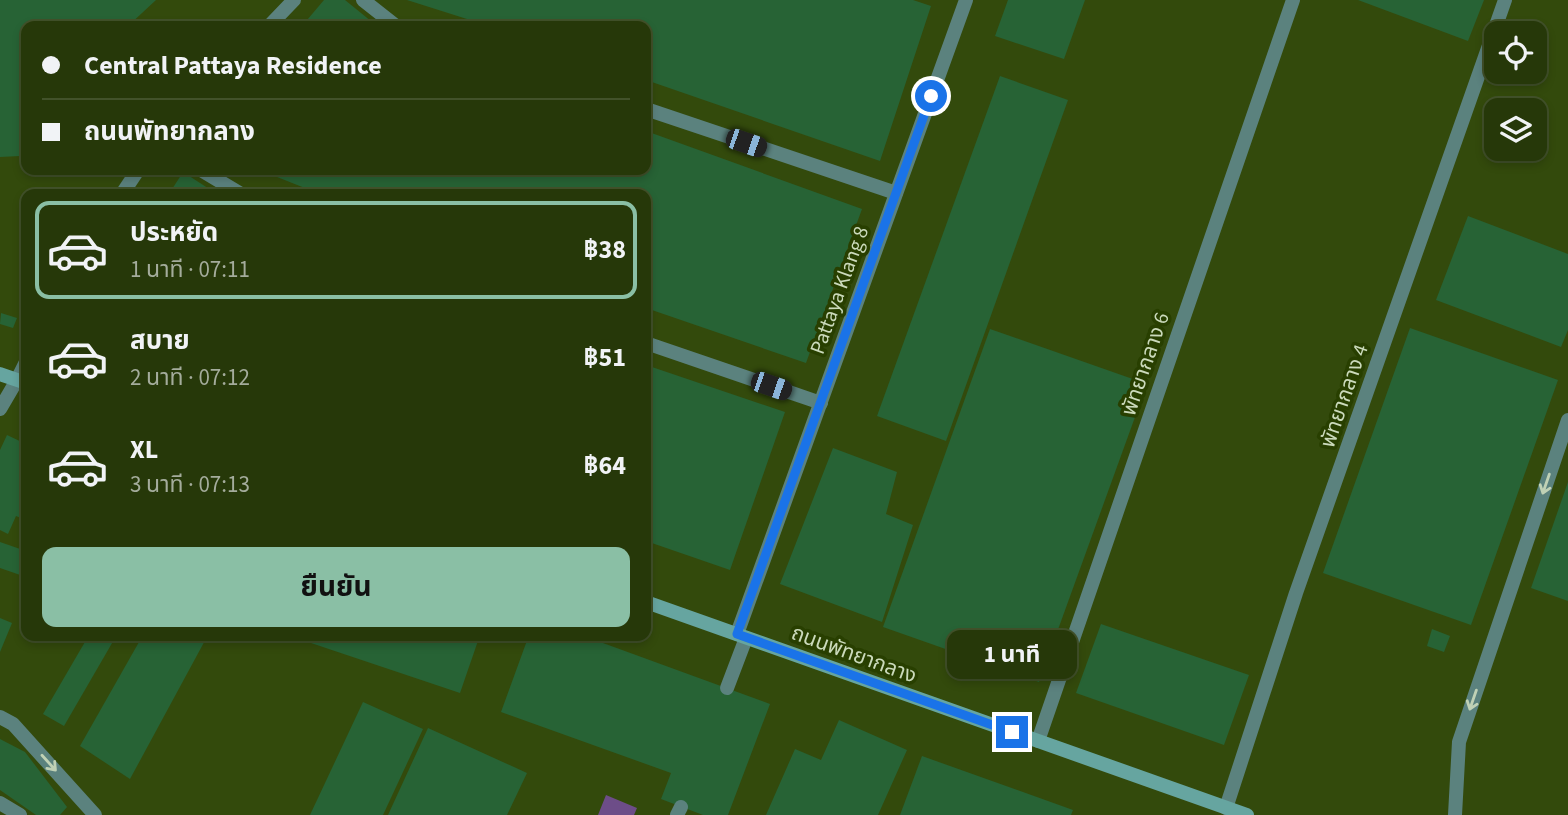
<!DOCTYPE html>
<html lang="th">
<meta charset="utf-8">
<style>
body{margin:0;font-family:"Source Sans 3","Noto Sans Thai",sans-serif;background:#324317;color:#f1f3f6;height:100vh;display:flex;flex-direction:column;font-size:26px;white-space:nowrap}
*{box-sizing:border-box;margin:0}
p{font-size:23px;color:#a4ac9c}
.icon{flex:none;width:38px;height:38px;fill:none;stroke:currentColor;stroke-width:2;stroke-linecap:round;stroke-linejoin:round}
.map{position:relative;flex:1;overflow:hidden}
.details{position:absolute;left:21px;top:189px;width:630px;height:452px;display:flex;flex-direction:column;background:#263809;border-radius:14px;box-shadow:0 4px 10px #0003,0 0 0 2px #42522a}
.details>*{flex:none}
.hud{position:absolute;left:21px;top:21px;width:630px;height:154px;border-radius:14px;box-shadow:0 4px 10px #0003,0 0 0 2px #42522a;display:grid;align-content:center;height:154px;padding:0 21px;background:#263809}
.controls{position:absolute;left:1484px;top:21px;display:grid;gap:14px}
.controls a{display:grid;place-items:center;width:63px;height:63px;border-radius:14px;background:#263809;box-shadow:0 4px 10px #0003,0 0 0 2px #42522a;font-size:35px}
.end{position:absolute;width:32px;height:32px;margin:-16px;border:9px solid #1a73e8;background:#fff;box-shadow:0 0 0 4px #fff}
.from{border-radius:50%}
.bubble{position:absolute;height:49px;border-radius:14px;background:#263809;box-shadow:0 4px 10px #0003,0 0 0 2px #42522a;font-size:23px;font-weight:700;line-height:49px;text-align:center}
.car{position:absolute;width:21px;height:42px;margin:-21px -10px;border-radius:9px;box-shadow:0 0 5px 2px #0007;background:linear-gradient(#222 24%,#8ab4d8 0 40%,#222 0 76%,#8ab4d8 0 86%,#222 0)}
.hud b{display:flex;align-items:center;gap:24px;height:66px;font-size:26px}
.hud b+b{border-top:2px solid #42522a}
.hud i{width:18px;height:18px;background:#f1f3f6}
ul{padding:12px 0 0;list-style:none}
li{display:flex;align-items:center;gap:21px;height:98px;margin:0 14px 10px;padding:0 7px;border:4px solid transparent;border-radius:14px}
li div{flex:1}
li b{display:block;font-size:26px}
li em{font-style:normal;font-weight:700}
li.on{border-color:#8abfa5}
li>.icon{width:63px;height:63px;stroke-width:1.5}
.primary-button{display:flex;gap:14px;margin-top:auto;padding:14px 21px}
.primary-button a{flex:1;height:80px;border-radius:14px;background:#8abfa5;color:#111;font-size:28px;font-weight:700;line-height:80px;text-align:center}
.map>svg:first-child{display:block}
.water{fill:#6d4d88}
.building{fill:#276335}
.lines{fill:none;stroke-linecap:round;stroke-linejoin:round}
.service{stroke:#5b827e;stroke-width:14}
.minor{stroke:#5b827e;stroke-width:14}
.tertiary{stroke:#5b827e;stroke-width:14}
.secondary{stroke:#66a5a0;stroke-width:14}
.oneway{stroke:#c0d1b5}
.route{stroke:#1a73e8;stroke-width:9}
.labels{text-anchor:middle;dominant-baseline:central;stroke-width:7;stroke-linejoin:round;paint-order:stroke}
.street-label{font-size:21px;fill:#cbdabb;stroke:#283f00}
</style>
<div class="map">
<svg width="1568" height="815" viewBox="0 0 1568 815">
<rect width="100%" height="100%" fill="#334a0c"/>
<path class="water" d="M606,795L637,808L634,815H598Z"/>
<g class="building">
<path d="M0,0H156L128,26H26V173L20,156L0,157Z"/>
<path d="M324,0H345L377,26H302Z"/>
<path d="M407,0H913L931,6L880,161L646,80V26H489Z"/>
<path d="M1008,0H1085L1064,59L995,36Z"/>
<path d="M1358,0H1484L1468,41Z"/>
<path d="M1000,76L1068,100L946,441L877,416Z"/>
<path d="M646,131L862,209L806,363L646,308V194H320L272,175L266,170H646Z"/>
<path d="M183,172L217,194H169Z"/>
<path d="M1468,216L1568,254V330L1561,347L1436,300Z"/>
<path d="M1,313L17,318L13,328L0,324Z"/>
<path d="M1410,328L1558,380L1471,625L1323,573Z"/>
<path d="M990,329L1147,384L1039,682L883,627Z"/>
<path d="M646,365L785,412L730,570L646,541Z"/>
<path d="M7,435L26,444V520L16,516L8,534L0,530V450Z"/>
<path d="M833,448L897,472L886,514L913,525L882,622L780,584Z"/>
<path d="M1568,482V601L1531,588Z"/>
<path d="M0,542L26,551V577L0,568Z"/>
<path d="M0,618L12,623L0,652Z"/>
<path d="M1101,624L1249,675L1224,745L1076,693Z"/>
<path d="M1432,629L1450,636L1444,652L1427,646Z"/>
<path d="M89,635H111L115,638L64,726L43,714Z"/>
<path d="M143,635H208L130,779L80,746Z"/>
<path d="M310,635H480L460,693L308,642Z"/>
<path d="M529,635H581L770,704L728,815H703L661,799L671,773L501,712Z"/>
<path d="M363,702L423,729L383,815H310Z"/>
<path d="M839,720L907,750L878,815H766L795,749L821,760Z"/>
<path d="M428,728L527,773L507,815H388Z"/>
<path d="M0,739L25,752L67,807L60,815H36L0,790Z"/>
<path d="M922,756L1073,810L1071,815H900Z"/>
</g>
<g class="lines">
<g class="service">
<path d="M727,688L746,638"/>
<path d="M677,815L681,807"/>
<path d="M1455,815L1459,742L1568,420"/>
</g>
<g class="minor">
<path d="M363,0L396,26"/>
<path d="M646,109L896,193"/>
<path d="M201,170L241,194"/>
<path d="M646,343L821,403"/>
<path d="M0,409L17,380"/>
<path d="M737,634L966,0"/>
<path d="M0,717L13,724L95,815"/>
<path d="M1038,741L1293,0"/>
<path d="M0,803L20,815"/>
<path d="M1226,808L1296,593L1505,0"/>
</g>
<g class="tertiary">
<path d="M269,26L294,0"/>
<path d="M122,194L138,170"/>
<path d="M17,380L26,362"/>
</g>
<g class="secondary">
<path d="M0,374L26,383"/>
<path d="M646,602L1247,815"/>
</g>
</g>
<defs><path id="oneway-shaft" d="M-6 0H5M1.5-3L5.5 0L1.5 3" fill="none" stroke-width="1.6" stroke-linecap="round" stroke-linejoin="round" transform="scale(1.75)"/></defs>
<g class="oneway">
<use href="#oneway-shaft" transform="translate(1546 484) rotate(109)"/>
<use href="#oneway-shaft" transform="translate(1473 700) rotate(109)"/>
<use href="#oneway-shaft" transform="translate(49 763) rotate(48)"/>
</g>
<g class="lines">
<path class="route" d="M931,96L737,634L1012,732"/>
</g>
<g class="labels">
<g class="street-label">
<text transform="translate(839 290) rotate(-70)">Pattaya Klang 8</text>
<text transform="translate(1145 364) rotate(-71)">พัทยากลาง 6</text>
<text transform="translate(1344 396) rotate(-71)">พัทยากลาง 4</text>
<text transform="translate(854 654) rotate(20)">ถนนพัทยากลาง</text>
</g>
</g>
</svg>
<div class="controls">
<a><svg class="icon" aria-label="locate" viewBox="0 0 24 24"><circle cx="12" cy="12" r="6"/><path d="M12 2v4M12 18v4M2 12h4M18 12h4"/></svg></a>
<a><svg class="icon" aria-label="layers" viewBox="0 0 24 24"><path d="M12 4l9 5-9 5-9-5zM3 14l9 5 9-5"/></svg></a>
</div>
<i class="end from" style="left:931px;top:96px"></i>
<i class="end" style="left:1012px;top:732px"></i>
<div class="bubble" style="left:947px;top:630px;width:130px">1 นาที</div>
<i class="car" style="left:746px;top:143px;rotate:109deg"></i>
<i class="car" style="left:771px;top:386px;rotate:109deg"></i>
<div class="hud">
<b><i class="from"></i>Central Pattaya Residence</b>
<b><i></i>ถนนพัทยากลาง</b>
</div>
<section class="details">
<ul>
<li class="on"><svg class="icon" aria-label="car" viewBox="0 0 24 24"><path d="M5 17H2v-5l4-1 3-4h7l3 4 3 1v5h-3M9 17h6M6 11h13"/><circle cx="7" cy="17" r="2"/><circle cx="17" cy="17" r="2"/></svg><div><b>ประหยัด</b><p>1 นาที · 07:11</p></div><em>฿38</em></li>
<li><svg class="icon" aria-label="car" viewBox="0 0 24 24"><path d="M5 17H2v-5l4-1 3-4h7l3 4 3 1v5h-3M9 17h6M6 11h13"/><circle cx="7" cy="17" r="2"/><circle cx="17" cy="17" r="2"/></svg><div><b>สบาย</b><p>2 นาที · 07:12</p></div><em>฿51</em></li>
<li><svg class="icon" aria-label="car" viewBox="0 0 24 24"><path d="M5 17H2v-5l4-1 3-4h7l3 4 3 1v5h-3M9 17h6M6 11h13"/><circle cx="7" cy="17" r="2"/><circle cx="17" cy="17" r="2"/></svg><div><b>XL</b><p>3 นาที · 07:13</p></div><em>฿64</em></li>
</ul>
<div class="primary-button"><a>ยืนยัน</a></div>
</section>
</div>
